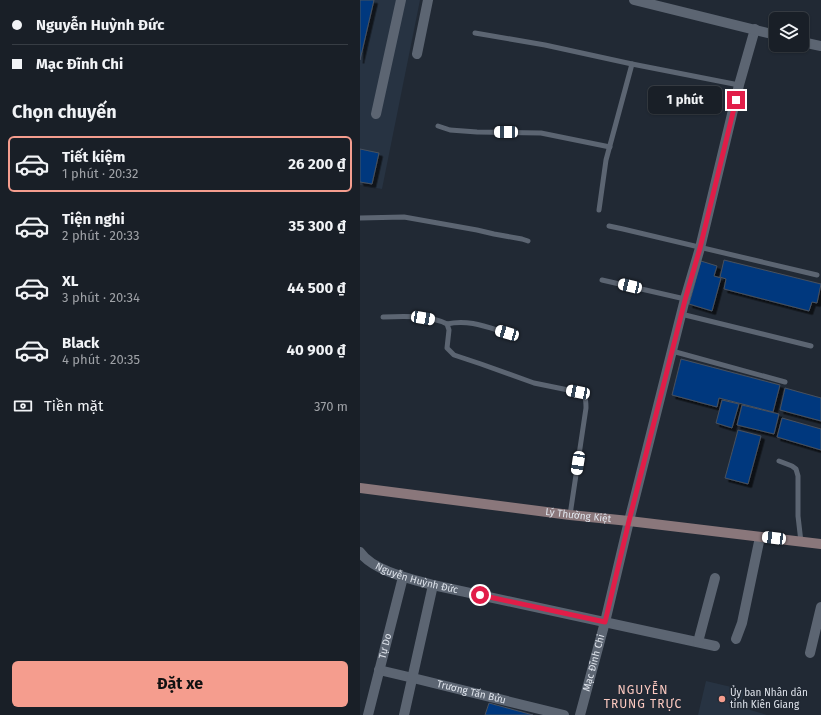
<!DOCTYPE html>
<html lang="vi">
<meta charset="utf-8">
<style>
body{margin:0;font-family:"Fira Sans",sans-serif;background:#22272f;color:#f1f3f6;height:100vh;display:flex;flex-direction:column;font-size:15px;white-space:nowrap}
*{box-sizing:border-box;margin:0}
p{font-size:13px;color:#9fa2a7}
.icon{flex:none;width:22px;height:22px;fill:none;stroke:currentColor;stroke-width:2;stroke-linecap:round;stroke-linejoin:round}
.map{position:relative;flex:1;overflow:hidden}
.sheet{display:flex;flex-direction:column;background:#191f27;width:360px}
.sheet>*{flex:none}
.guide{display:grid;align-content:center;height:88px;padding:0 12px;background:#191f27}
.buttons{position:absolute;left:409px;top:12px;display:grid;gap:8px}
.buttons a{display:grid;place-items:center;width:40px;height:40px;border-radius:6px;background:#191f27;box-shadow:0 1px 3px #0004,0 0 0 1px #373d44;font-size:20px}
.end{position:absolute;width:18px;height:18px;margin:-9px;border:5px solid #e11d48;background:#fff;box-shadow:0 0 0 2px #fff}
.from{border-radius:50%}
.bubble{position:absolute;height:28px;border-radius:6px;background:#191f27;box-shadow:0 1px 3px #0004,0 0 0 1px #373d44;font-size:13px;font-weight:700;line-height:28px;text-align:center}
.car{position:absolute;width:12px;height:24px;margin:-12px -6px;border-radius:5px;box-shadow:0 0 3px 1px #0007;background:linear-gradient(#fff 24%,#345 0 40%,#fff 0 76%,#345 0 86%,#fff 0)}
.guide b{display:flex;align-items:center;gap:14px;height:38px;font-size:15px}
.guide b+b{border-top:1px solid #373d44}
.guide i{width:10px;height:10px;background:#f1f3f6}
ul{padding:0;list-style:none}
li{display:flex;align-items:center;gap:12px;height:56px;margin:0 8px 6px;padding:0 4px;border:2px solid transparent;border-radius:6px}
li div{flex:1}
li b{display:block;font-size:15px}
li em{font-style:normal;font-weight:700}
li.selected{border-color:#f59d8e}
li>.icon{width:36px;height:36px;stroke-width:1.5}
h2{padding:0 12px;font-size:18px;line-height:48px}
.pay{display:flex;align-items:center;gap:10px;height:44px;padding:0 12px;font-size:15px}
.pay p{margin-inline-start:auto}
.primary-button{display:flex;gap:8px;margin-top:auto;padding:8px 12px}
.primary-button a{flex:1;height:46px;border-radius:6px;background:#f59d8e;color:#111;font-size:16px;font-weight:700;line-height:46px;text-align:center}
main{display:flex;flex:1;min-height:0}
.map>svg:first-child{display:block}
.built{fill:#273342}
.building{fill:#00397e;stroke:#48515e;filter:url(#shadow)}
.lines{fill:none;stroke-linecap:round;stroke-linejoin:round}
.service{stroke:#5c6572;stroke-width:5}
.minor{stroke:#5c6572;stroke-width:10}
.tertiary{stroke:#5c6572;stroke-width:10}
.secondary{stroke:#8a777b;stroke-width:10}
.route{stroke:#e11d48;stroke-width:5}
.poi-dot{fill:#f59d8e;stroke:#212934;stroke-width:1.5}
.labels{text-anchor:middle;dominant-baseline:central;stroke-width:3;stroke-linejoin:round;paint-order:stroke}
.street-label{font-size:10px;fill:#dfe4ec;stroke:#212934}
.poi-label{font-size:10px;fill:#dfe4ec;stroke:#212934;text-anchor:start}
.quarter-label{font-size:12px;letter-spacing:1px;fill:#fcc9c0;stroke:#212934}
</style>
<main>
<section class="sheet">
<div class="guide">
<b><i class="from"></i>Nguyễn Huỳnh Đức</b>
<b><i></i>Mạc Đĩnh Chi</b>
</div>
<h2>Chọn chuyến</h2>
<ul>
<li class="selected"><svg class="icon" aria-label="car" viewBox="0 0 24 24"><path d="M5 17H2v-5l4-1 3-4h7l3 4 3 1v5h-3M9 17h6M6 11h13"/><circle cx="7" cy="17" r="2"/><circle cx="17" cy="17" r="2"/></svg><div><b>Tiết kiệm</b><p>1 phút · 20:32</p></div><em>26 200 ₫</em></li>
<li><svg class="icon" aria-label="car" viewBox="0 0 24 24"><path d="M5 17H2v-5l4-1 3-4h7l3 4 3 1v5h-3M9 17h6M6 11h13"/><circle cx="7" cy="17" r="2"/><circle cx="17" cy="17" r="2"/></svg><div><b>Tiện nghi</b><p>2 phút · 20:33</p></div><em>35 300 ₫</em></li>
<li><svg class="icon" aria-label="car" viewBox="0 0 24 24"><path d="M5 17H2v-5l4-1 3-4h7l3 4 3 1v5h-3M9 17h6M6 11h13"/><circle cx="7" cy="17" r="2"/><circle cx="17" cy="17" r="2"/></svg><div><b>XL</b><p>3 phút · 20:34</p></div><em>44 500 ₫</em></li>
<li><svg class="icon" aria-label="car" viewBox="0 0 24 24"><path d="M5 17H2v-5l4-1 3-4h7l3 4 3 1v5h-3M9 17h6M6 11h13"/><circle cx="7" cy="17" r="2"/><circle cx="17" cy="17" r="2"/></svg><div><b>Black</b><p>4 phút · 20:35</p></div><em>40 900 ₫</em></li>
</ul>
<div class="pay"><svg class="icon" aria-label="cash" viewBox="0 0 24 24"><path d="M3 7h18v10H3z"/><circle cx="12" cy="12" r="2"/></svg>Tiền mặt<p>370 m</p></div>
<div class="primary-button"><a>Đặt xe</a></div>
</section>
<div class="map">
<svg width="461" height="715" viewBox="0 0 461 715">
<defs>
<filter id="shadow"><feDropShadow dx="3.5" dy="3.5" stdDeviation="0" flood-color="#0009"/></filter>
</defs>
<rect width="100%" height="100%" fill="#212934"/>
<g class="built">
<path d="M0,0H60L22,189L0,185Z"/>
<path d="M346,681L384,690L380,707L407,715H338Z"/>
</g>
<g class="building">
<path d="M0,0H14L0,60Z"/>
<path d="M0,149L19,153L12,184L0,182Z"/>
<path d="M364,260L461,284L457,303L452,302L449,311L364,289L366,279L360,277Z"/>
<path d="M341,261L357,266L354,276L361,278L352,311L329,304Z"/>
<path d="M321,359L420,385L413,412L359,398L357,407L312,395Z"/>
<path d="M425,388L461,398V421L420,410Z"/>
<path d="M362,400L379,404L372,428L356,423Z"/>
<path d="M382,405L419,414L414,434L377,425Z"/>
<path d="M422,418L461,429V450L417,437Z"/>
<path d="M378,430L401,436L388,484L365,478Z"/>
<path d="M129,703L173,715H125Z"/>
</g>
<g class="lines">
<g class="service">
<path d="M115,33L185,45L272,64L379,85"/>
<path d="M78,126L90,130L117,132L181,133L250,147"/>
<path d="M239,210L246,160L272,64"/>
<path d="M0,218L44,217L117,230L134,234L162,239L168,241"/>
<path d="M249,226L263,229L457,275"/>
<path d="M242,280L325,299"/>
<path d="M321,314L451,346"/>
<path d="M23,317C42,316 70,315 87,324L89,330L87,348L94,355L121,364L174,383L218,392C226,396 226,399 226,408L210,515"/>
<path d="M87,324C108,319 127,327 147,333"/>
<path d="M312,351L425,382"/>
<path d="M419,461L432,466L436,469L438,476V516L441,542"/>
</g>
<g class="minor">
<path d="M57,54L68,0"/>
<path d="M16,114L41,0"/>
<path id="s1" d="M0,552C13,571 51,579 73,585L355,646"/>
<path d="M376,639L382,623L400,537"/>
<path d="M338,642L355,578"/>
<path d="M450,653L461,607"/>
<path id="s2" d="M19,670L53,678L204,715"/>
<path id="s3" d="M8,715L43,577"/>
<path d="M44,715L73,585"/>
<path id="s4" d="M220,715L245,622L269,521L325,299L340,248L379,85L395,29"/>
</g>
<g class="tertiary">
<path d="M274,0L416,35"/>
<path d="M442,42L461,46"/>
</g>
<path class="secondary" id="s5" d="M0,488L210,515L269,521L461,544"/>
</g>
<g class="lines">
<path class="route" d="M120,595L245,622L269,521L325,300L340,248L376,100"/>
</g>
<circle class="poi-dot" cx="362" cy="699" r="4"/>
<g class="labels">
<g class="street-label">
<text stroke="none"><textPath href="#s5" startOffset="220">Lý Thường Kiệt</textPath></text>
<text stroke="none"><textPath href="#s1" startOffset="64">Nguyễn Huỳnh Đức</textPath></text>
<text stroke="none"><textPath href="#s3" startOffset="71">Tự Do</textPath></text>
<text stroke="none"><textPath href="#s4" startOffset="54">Mạc Đĩnh Chi</textPath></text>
<text stroke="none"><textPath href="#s2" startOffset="95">Trương Tấn Bửu</textPath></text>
</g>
<g class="poi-label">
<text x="370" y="693">Ủy ban Nhân dân<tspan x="370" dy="12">tỉnh Kiên Giang</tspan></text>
</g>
<g class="quarter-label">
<text x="283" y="690">NGUYỄN<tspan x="283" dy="14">TRUNG TRỰC</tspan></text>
</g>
</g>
</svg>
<div class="buttons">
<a><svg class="icon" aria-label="layers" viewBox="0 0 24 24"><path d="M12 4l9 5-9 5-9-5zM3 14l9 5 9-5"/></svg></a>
</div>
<i class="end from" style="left:120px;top:595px"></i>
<i class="end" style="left:376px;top:100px"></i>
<div class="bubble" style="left:288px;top:86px;width:74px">1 phút</div>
<i class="car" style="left:146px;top:132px;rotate:270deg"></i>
<i class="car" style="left:270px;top:286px;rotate:283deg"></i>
<i class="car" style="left:63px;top:318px;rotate:100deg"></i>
<i class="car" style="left:147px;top:333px;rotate:286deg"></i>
<i class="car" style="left:218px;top:392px;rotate:281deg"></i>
<i class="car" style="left:218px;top:463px;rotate:189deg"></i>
<i class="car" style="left:414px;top:538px;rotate:277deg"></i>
</div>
</main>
